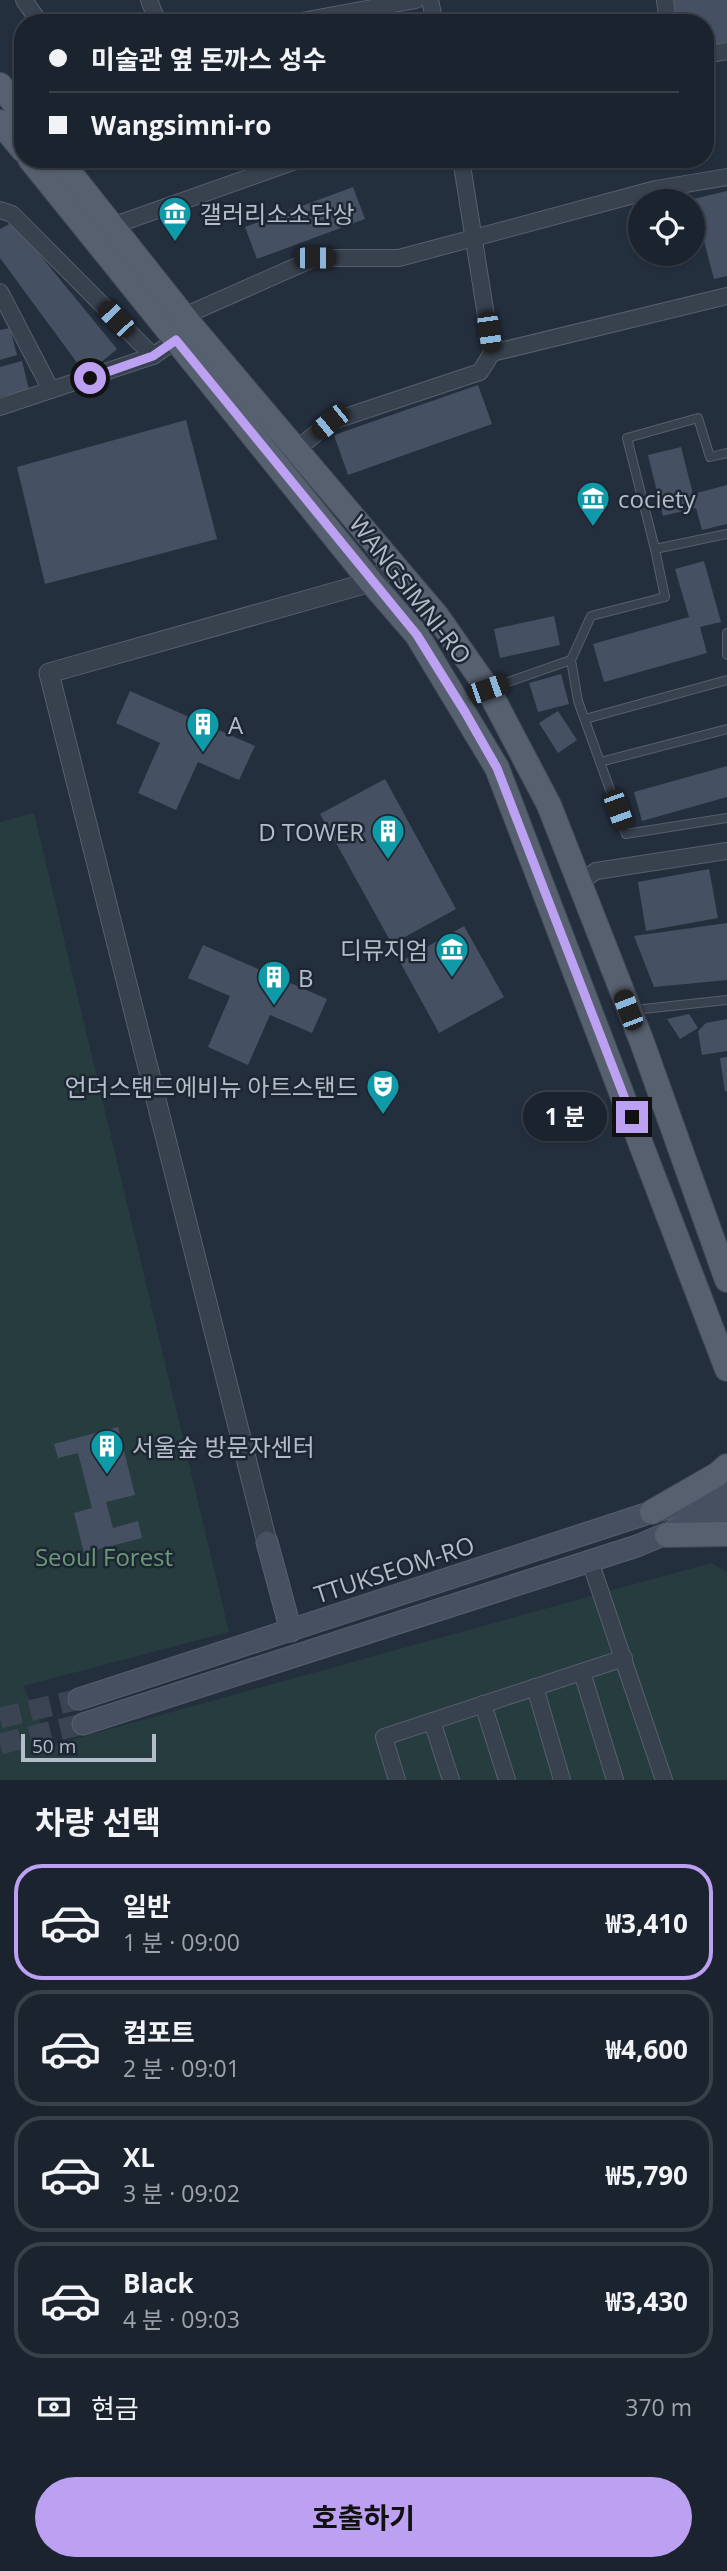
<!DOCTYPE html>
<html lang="ko">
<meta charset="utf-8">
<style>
body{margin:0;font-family:"Open Sans","Noto Sans KR",sans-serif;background:#282f3a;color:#f1f3f6;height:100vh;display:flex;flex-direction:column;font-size:26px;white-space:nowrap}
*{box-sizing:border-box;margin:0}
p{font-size:23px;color:#a0a4aa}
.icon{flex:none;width:38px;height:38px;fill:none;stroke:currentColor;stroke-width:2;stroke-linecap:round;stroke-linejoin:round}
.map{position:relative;height:1780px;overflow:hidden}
.side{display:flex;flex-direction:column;background:#1b232e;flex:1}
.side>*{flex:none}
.top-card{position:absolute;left:14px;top:14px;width:700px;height:154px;border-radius:28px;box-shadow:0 2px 5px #0004,0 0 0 2px #39404a;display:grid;align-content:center;height:154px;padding:0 35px;background:#1b232e}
.tools{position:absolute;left:628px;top:189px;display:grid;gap:14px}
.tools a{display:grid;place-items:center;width:77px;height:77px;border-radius:50%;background:#1b232e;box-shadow:0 2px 5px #0004,0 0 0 2px #39404a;font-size:35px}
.scale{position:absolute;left:21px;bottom:18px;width:135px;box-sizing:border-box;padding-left:7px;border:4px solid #b4bcc9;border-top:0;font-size:19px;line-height:24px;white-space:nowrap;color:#b4bcc9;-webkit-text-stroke:5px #1d2633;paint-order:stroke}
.end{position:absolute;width:32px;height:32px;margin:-16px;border:9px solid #bca0f2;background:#111;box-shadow:0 0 0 4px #111}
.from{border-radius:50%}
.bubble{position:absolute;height:49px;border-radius:24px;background:#1b232e;box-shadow:0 2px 5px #0004,0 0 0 2px #39404a;font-size:23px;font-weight:700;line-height:49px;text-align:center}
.car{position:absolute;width:21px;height:42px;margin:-21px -10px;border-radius:9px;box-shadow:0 0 5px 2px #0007;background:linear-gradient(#222 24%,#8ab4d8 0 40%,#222 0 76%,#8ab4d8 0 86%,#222 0)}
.top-card b{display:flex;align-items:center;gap:24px;height:66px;font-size:26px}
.top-card b+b{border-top:2px solid #39404a}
.top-card i{width:18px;height:18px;background:#f1f3f6}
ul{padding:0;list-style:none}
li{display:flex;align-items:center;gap:21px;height:116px;margin:0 14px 10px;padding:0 21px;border:4px solid #39404a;border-radius:28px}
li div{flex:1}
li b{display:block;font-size:26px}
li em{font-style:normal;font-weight:700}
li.selected{border-color:#bca0f2}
li>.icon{width:63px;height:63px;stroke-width:1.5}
h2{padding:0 35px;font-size:32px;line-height:84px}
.pay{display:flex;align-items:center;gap:18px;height:77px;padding:0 35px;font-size:26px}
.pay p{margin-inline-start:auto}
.action{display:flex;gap:14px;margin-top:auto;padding:14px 35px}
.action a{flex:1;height:80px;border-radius:42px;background:#bca0f2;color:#111;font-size:28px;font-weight:700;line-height:80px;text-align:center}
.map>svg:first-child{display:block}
.green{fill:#263c3f}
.building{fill:#455162}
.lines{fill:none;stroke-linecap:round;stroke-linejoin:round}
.secondary-tunnel{stroke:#3a4453;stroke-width:21;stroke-dasharray:21 10;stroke-linecap:butt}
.service-casing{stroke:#565f6c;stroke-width:10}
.minor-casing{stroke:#565f6c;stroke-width:18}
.tertiary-casing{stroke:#565f6c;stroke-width:21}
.secondary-casing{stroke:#565f6c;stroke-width:23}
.primary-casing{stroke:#414a57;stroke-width:26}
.service{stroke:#38414e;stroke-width:8}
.minor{stroke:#38414e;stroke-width:16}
.tertiary{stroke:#38414e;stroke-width:19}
.secondary{stroke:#465061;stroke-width:21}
.primary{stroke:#56606e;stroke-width:24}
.route{stroke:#bca0f2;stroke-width:9}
.labels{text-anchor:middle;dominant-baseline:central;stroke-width:5;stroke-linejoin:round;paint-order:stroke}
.poi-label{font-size:24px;fill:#b4bcc9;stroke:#1d2633;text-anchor:start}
.street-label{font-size:24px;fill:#b4bcc9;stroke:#1d2633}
.park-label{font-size:24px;fill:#6b9a76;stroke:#1d2633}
</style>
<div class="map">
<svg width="727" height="1780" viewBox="0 0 727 1780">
<rect width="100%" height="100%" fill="#242f3e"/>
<path class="green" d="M34,813L229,1632L23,1686L52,1745L711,1563L727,1572V1780H0V822Z"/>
<g class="building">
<path d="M671,0H727V45L705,48V23H674Z"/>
<path d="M353,187L365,219L257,259L245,227Z"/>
<path d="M727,191V276L714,279L693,199Z"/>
<path d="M13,222L117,349L86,375L0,258V229Z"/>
<path d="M10,328L17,355L0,360V330Z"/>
<path d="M22,361L29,390L0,397V367Z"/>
<path d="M478,385L492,424L348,475L334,435Z"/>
<path d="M186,420L217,539L45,584L17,467Z"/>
<path d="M681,447L693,494L727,485V524L702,530L696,508L663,516L648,455Z"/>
<path d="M704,561L721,622L700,627L707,653L604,682L593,644L689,617L675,569Z"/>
<path d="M554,616L560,645L500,658L494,629Z"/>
<path d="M561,674L569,704L538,712L529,683Z"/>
<path d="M130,691L255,746L239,780L198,762L176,810L138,793L160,743L116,723Z"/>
<path d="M558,711L577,740L558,753L539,723Z"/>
<path d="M727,766V797L642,821L634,792Z"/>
<path d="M385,779L456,909L392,944L320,814Z"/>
<path d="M709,869L718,918L646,931L638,882Z"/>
<path d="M727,923V980L654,987L634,936Z"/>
<path d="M464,926L504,997L439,1033L400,962Z"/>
<path d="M203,945L327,999L312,1033L270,1015L248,1065L208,1047L230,996L188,978Z"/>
<path d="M689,1014L698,1028L680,1039L667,1019Z"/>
<path d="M727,1019V1051L702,1055L698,1031L706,1023Z"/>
<path d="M727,1057V1091L725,1092L720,1058Z"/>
<path d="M118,1427L135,1495L106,1502L113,1528L138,1521L142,1538L84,1553L74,1513L92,1508L78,1453L58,1458L54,1444Z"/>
</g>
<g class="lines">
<g class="secondary-tunnel">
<path d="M0,1718L79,1699"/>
<path d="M0,1744L83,1724"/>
</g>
<defs>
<g id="service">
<path d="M727,534L655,549L665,597L591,616L571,660L578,701L626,834L727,818"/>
<path d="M655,549L627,438L698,418L710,457L727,453"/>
<path d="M727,633V655"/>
<path d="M491,688L571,660"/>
<path d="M585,719L727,680"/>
<path d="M600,762L727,729"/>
<path d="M634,1010L727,1000"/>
</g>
<g id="minor">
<path d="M24,0L40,23"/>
<path d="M149,0L158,23"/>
<path d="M430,0L435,23"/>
<path d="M665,0L668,23"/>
<path d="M291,23L416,0"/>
<path d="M705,55L727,51"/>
<path d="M5,92L23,87"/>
<path d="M0,210L12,214L153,356"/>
<path d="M112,226L301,159"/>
<path d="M0,292L51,390"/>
<path d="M184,316L315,258H399L656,189L727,177"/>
<path d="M492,353L727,296"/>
<path d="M0,407L153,356L176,340"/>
<path d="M297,449L330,422L480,372L492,353L461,159"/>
<path d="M580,882L596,871L727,851"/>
<path d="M590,1561L664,1780"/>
<path d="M582,1672L615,1780"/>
<path d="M535,1687L562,1780"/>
<path d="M483,1704L507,1780"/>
<path d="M432,1721L451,1780"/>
<path d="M397,1780L384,1737L624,1658"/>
</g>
<path id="tertiary" d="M267,1542L49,673L371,582L394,565"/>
<g id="secondary">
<path d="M267,1542L291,1631"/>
<path d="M79,1699L652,1512L727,1494"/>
<path d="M83,1724L637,1546L727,1508"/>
</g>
<g id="primary">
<path d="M0,85L23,114"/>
<path d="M0,122L23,150"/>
<path d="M30,159L371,582L417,635L497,768L727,1369"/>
<path d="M59,159L193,328L437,616L488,689L549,805L642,1042L727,1280"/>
<path d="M652,1512L718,1474L727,1466"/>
<path d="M667,1535L727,1534"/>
</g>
</defs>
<use href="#service" class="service-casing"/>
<use href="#minor" class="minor-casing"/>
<use href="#tertiary" class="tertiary-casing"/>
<use href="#secondary" class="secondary-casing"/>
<use href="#primary" class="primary-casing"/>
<use href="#service" class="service"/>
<use href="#minor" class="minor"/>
<use href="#tertiary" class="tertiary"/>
<use href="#secondary" class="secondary"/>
<use href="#primary" class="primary"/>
</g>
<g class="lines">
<path class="route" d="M90,378L153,356L176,340L417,635L465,712L497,768L632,1117"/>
</g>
<defs>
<symbol id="museum-pin" viewBox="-11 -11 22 30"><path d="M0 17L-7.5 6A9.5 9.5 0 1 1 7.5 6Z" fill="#0f9aa8" stroke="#1d2633"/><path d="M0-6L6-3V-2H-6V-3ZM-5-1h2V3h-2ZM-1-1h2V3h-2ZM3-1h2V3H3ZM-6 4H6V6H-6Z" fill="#fff"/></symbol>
<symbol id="building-pin" viewBox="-11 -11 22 30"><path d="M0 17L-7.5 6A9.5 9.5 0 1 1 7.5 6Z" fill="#0f9aa8" stroke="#1d2633"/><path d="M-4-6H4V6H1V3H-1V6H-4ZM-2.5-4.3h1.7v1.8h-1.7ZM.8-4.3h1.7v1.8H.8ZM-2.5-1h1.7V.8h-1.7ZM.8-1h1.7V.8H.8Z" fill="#fff"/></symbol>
<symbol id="theatre-pin" viewBox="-11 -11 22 30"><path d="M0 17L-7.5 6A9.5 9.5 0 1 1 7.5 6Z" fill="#0f9aa8" stroke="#1d2633"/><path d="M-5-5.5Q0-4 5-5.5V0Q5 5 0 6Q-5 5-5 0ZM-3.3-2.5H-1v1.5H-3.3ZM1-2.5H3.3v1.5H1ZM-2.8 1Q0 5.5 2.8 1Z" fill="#fff"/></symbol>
</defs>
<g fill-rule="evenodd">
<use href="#museum-pin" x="156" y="194" width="38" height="52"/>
<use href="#museum-pin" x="574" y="479" width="38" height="52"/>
<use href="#building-pin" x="184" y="705" width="38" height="52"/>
<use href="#building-pin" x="369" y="812" width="38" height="52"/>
<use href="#museum-pin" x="433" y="930" width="38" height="52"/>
<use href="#building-pin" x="255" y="958" width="38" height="52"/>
<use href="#theatre-pin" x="364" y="1067" width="38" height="52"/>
<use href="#building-pin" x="88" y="1427" width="38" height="52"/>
</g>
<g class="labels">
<g class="poi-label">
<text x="200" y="213">갤러리소소단상</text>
<text x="618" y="498">cociety</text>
<text x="228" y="724">A</text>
<text x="364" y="831" text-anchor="end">D TOWER</text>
<text x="428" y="949" text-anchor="end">디뮤지엄</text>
<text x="298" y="977">B</text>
<text x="358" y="1086" text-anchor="end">언더스탠드에비뉴 아트스탠드</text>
<text x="132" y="1446">서울숲 방문자센터</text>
</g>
<g class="street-label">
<text transform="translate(411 589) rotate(52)">WANGSIMNI-RO</text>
<text transform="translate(394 1569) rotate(-18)">TTUKSEOM-RO</text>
</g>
<g class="park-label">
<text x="104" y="1556">Seoul Forest</text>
</g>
</g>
</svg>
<div class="tools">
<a><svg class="icon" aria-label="locate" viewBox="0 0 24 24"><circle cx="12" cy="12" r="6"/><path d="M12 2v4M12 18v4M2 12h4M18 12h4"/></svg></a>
</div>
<div class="scale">50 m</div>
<i class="end from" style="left:90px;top:378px"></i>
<i class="end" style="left:632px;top:1117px"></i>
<div class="bubble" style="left:523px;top:1092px;width:84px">1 분</div>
<i class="car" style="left:315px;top:258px;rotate:90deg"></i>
<i class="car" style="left:116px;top:319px;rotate:316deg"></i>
<i class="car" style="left:489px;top:332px;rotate:172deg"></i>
<i class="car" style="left:330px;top:422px;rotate:231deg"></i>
<i class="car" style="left:488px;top:689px;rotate:71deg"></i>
<i class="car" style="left:618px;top:810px;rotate:160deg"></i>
<i class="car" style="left:628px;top:1010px;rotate:339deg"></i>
<div class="top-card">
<b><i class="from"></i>미술관 옆 돈까스 성수</b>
<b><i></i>Wangsimni-ro</b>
</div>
</div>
<section class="side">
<h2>차량 선택</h2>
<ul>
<li class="selected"><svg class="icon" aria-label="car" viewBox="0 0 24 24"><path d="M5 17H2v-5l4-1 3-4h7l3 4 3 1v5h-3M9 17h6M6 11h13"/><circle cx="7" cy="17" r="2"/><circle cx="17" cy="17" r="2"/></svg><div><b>일반</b><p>1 분 · 09:00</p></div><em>₩3,410</em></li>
<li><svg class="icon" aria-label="car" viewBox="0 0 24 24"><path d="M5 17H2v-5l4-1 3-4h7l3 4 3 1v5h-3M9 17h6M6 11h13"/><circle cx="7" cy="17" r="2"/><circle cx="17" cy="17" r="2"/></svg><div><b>컴포트</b><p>2 분 · 09:01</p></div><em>₩4,600</em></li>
<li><svg class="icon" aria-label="car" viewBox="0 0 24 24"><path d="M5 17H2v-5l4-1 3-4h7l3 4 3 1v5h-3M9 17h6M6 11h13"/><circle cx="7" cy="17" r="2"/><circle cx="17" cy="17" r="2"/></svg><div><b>XL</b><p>3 분 · 09:02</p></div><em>₩5,790</em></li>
<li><svg class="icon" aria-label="car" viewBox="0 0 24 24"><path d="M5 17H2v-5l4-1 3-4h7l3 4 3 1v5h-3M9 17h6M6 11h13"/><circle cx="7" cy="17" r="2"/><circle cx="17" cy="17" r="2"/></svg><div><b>Black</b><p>4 분 · 09:03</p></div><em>₩3,430</em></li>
</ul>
<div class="pay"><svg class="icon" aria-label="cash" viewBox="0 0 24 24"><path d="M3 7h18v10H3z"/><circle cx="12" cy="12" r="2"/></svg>현금<p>370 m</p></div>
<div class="action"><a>호출하기</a></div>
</section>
